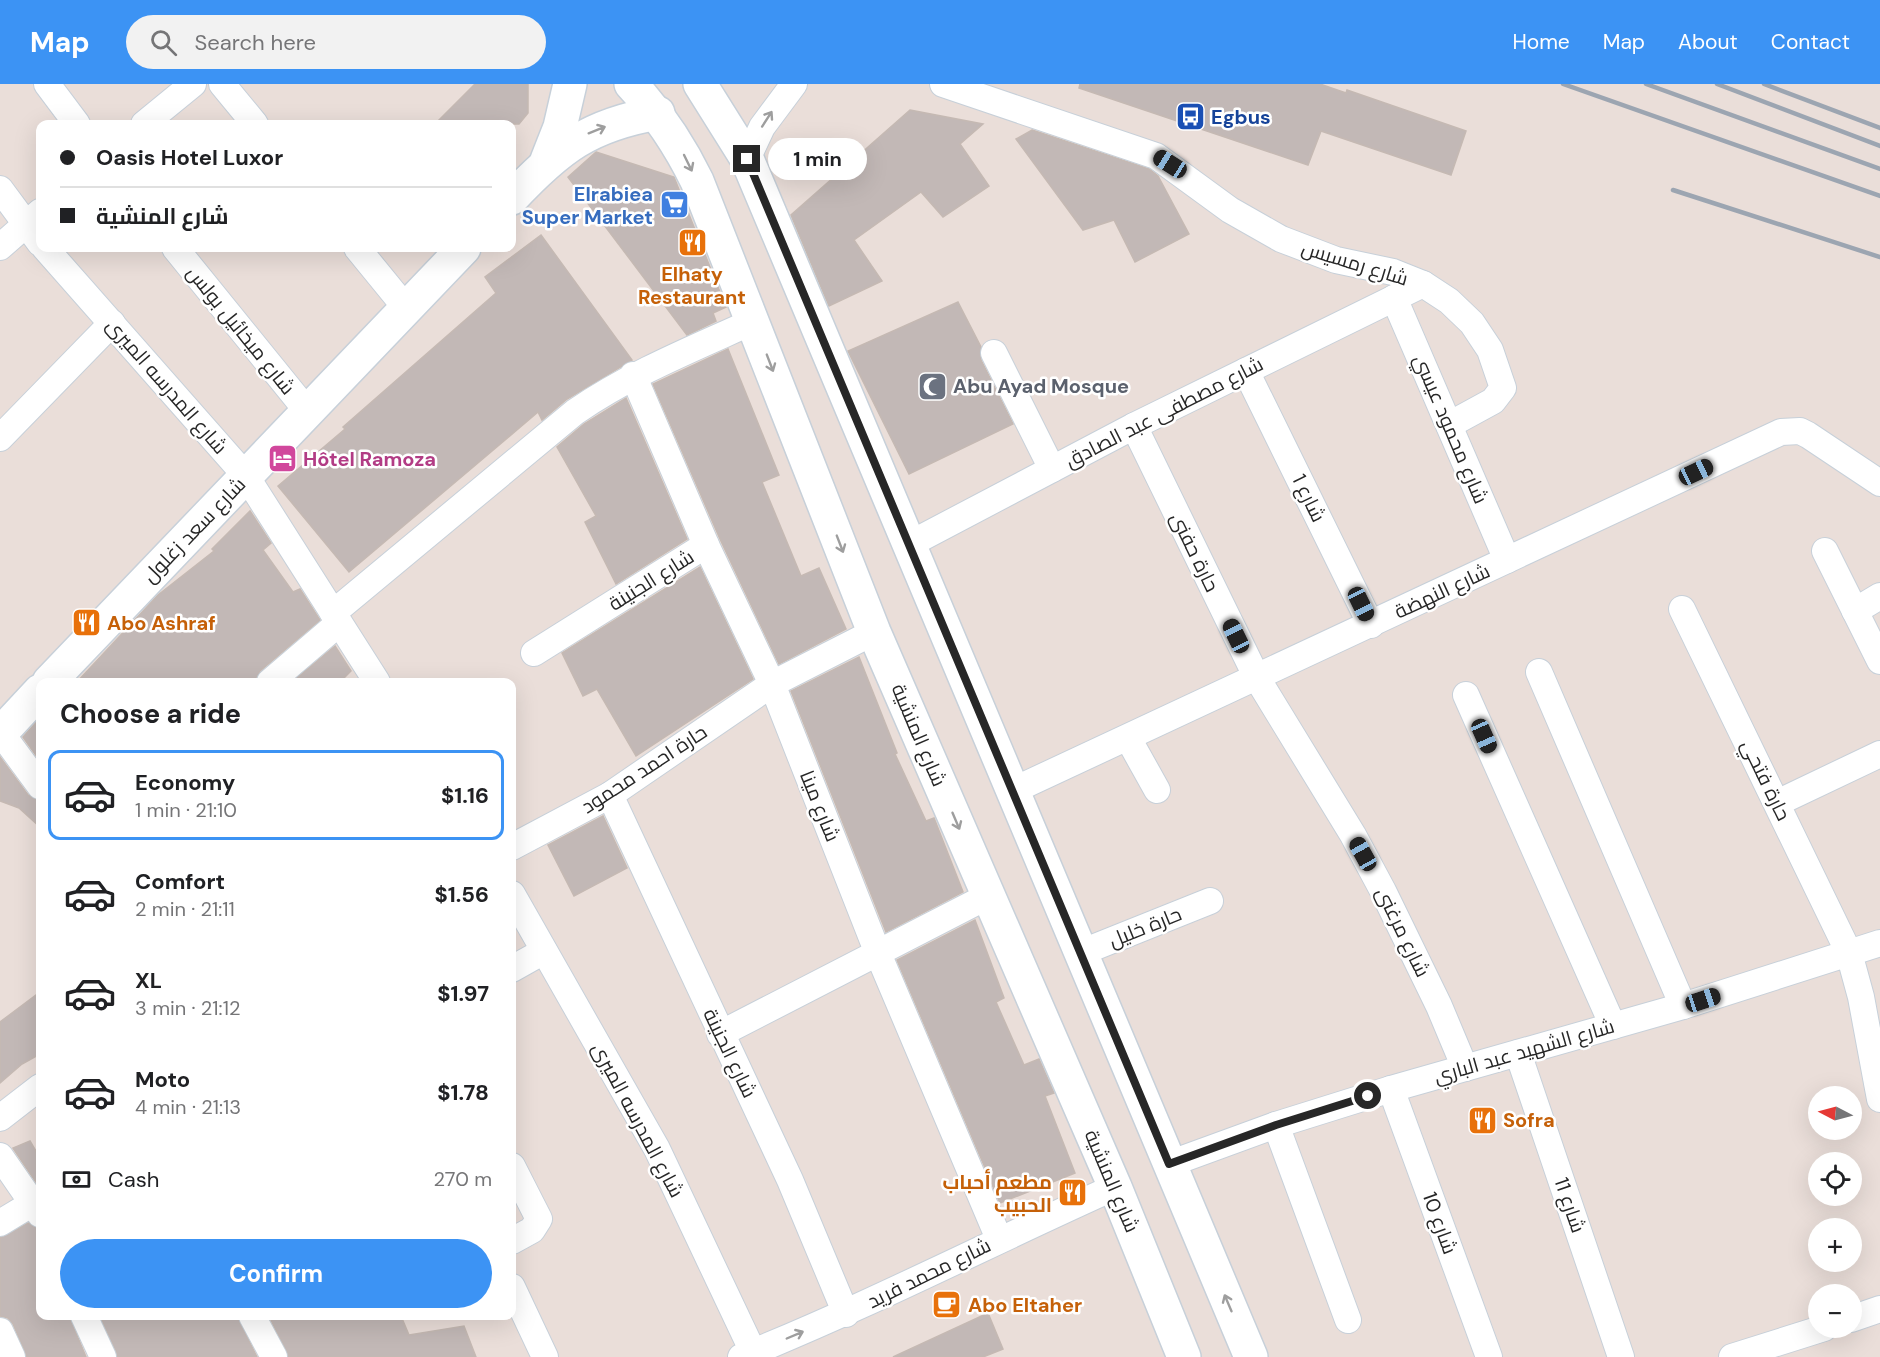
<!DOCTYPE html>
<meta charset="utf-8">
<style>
body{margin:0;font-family:"DM Sans",Cairo,sans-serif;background:#f2f2f2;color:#202124;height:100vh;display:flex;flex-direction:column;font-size:22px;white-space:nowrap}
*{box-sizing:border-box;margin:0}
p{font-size:20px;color:#757577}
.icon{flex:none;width:33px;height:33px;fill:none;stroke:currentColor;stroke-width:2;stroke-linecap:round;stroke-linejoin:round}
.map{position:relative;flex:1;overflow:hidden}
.panel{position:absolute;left:36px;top:594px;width:480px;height:642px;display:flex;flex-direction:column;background:#fff;border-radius:12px;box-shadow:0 6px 24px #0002}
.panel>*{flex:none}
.guide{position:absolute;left:36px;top:36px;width:480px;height:132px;border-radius:12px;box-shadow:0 6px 24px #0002;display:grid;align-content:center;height:132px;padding:0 24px;background:#fff}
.needle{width:39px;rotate:276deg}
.tools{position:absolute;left:1808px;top:1002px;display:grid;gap:12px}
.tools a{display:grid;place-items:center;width:54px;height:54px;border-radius:50%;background:#fff;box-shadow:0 6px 24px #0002;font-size:30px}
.end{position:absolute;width:27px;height:27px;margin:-14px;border:8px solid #272727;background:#fff;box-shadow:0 0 0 3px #fff}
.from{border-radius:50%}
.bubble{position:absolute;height:42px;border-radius:21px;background:#fff;box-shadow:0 6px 24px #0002;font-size:20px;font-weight:700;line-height:42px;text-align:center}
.car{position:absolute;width:18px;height:36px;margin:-18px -9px;border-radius:8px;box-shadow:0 0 4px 2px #0007;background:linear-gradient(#222 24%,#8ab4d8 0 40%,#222 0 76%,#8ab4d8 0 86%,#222 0)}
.guide b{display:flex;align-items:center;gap:21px;height:57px;font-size:22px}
.guide b+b{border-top:2px solid #e0e0e0}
.guide i{width:15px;height:15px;background:#202124}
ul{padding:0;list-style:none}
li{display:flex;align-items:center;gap:18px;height:90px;margin:0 12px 9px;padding:0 12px;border:3px solid transparent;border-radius:12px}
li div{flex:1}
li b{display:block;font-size:22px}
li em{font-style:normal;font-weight:700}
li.selected{border-color:#3c93f4}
li>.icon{width:54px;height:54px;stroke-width:1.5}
h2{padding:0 24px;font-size:27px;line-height:72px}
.pay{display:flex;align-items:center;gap:15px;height:66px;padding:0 24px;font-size:22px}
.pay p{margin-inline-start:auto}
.cta{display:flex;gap:12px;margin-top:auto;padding:12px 24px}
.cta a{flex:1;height:69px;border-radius:36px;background:#3c93f4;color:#fff;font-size:24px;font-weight:700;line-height:69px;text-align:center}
header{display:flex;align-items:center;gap:36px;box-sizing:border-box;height:84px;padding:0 30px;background:#3c93f4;color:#fff}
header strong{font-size:28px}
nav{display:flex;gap:33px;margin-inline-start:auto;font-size:21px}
.search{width:420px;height:54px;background:#f2f2f2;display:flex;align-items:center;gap:15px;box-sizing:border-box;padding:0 21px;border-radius:33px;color:#757577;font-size:22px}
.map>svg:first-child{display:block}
.building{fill:#c2b8b6;stroke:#c5b9b3;stroke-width:1.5}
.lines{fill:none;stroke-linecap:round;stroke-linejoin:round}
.street-casing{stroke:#c7d0d9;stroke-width:28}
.secondary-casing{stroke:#c7d0d9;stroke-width:36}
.street{stroke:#fff;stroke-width:26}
.secondary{stroke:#fff;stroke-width:33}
.rail{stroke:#9ca5b1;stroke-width:4.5}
.oneway{stroke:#9e9e9e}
.route{stroke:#272727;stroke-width:8}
.labels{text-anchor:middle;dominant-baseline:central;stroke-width:5;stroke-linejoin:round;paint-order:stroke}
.transit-label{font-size:20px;font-weight:bold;fill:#164399;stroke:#fff;text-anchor:start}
.shop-label{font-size:20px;font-weight:bold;fill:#366cbe;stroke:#fff;text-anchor:end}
.street-label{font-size:20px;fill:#272727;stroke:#fff}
.food-label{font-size:20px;font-weight:bold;fill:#c56008;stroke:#fff;text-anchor:start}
.worship-label{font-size:20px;font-weight:bold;fill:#5b616d;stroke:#fff;text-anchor:start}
.hotel-label{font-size:20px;font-weight:bold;fill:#b23c85;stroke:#fff;text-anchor:start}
</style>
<header>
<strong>Map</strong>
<div class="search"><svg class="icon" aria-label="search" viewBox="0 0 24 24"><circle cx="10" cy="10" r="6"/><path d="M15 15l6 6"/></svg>Search here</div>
<nav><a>Home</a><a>Map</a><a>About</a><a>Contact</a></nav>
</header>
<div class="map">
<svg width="1880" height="1273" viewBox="0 0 1880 1273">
<rect width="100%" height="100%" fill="#eaded9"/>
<g class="building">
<path d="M475,0H528V29L519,40H435Z"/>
<path d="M1080,0H1320L1346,9L1347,6L1466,47L1451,91L1321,47L1308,81L1079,4Z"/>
<path d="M910,26L983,40L960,60L989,102L943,133L921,108L854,156L882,197L829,222L791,131Z"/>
<path d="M1032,46L1149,85L1158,92L1189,150L1135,178L1114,136L1083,146L1016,55Z"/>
<path d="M596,68L674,93L726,223L713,229L716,237L687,251L568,93Z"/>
<path d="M541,151L632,276L567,315L542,336L538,328L349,488L278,402L345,345L343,343L496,209L485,193Z"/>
<path d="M958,218L981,263V276L1013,340L909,390L848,267Z"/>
<path d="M728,265L779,391L762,398L801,492L819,484L846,545L779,580L720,455L653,300Z"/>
<path d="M626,314L687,455L616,500L585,438L596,432L557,363L584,340Z"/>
<path d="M250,427L271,459L263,466L293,508L300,505L320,536L260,587L255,598H77L158,511L214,467L212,465Z"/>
<path d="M700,483L753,595L636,672L597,605L583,612L562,569Z"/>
<path d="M335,562L351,587L340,598H292Z"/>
<path d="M859,573L897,669L895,670L926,737L934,734L963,808L886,848L791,607Z"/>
<path d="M40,634V677L23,653Z"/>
<path d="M0,673L28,711L40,717V743L19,724L0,717Z"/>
<path d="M603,732L627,784L574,812L548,761Z"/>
<path d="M975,836L1004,914L996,918L1024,981L1039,975L1054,1009L1045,1012L1075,1089L1000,1119L897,876Z"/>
<path d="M40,908V970L22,980L0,999V938Z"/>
<path d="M30,1057L40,1074V1104L13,1064Z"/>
<path d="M28,1139L40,1145V1232H69L86,1273H27L13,1240L8,1234L0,1232V1154Z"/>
<path d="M988,1229L1003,1265L983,1273H893Z"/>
<path d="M100,1232H237L257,1273H118Z"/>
<path d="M269,1232H401L409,1251L464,1242L476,1273H289Z"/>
</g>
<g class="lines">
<defs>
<g id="street">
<path d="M47,0L77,40"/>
<path d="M222,0L255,40"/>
<path d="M943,0L1156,72L1230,126L1281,155L1336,176L1393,188L1423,200L1449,217L1472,239L1490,266L1503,304L1493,317L1449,341"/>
<path d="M144,40L193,0"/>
<path d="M747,75L762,43L794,0"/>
<path d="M0,105L40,159"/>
<path d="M0,163L40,128"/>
<path d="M45,164L246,392L377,598"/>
<path d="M175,164L308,328"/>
<path d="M357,164L406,224"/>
<path d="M1394,214L1507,476"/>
<path d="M994,269L1052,385"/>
<path d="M1246,287L1371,541"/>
<path d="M633,291L706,461L772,600L877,867L999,1155"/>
<path d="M1134,342L1257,594L1353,751L1383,807L1439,922L1465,984"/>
<path d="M0,354L112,239"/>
<path d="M908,461L1134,342L1423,200"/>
<path d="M1825,467L1880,577"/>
<path d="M1682,525L1849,869L1861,913L1880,1015"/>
<path d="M1855,527L1880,512"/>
<path d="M333,529L575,328C630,290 692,265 754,237"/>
<path d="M534,569L706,461"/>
<path d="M1539,588L1683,922"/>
<path d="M270,598L339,539"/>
<path d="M1466,611L1613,942"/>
<path d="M1,649L40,702"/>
<path d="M1128,654L1157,706"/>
<path d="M1012,707L1781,348L1800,347L1808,351L1880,399"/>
<path d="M610,711L790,1096L846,1230"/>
<path d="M1777,719L1880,670"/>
<path d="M512,763L610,711L772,600L874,548"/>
<path d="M512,810L657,1065L753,1268"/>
<path d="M1080,869L1210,817"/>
<path d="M512,885L544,867"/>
<path d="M720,950L988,812"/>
<path d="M1518,969L1621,1273"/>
<path d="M1391,1005L1489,1273"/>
<path d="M0,1034L40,1003"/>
<path d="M1276,1041L1348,1236"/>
<path d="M0,1072L40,1130"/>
<path d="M1169,1080L1276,1041L1391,1005L1683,922L1880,859"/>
<path d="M512,1082L539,1135L532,1146L512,1157"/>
<path d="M0,1139L33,1119"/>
<path d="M512,1203L545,1273"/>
<path d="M84,1232L103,1273"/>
<path d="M252,1232L274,1273"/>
<path d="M1851,1235L1880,1225"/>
<path d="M0,1247L12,1273"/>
<path d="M741,1273C868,1222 990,1159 1115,1103"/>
<path d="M1732,1273L1824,1244"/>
</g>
<g id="secondary">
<path d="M631,0C659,30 679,60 697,97L874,548L1115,1103L1184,1273"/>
<path d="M700,0L747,75L1251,1273"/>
<path d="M547,76L560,43L570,0"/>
<path d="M512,114C559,64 589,41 658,29"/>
<path d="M49,598L464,164"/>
<path d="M0,650L40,607"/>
</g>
</defs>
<use href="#street" class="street-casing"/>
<use href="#secondary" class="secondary-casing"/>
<use href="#street" class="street"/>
<use href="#secondary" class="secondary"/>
<g class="rail">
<path d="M1563,0L1880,112"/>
<path d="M1646,0L1880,85"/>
<path d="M1717,0L1880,62"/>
<path d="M1764,0L1880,44"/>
<path d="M1673,106L1880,173"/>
</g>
</g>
<defs><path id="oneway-shaft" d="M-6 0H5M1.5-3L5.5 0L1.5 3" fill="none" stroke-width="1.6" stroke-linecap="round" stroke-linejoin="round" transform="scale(1.5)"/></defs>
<g class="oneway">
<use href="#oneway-shaft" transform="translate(767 35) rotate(-57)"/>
<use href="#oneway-shaft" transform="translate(597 46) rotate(-22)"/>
<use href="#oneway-shaft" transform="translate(688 79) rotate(64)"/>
<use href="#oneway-shaft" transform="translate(770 279) rotate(69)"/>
<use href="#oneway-shaft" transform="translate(840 460) rotate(69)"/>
<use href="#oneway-shaft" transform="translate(956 737) rotate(67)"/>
<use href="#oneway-shaft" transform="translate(1228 1219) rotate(-113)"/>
<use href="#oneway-shaft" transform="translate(795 1251) rotate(-23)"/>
</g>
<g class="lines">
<path class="route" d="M747,75L1169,1080L1276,1041L1368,1012"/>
</g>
<defs>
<symbol id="bus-square" viewBox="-11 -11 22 22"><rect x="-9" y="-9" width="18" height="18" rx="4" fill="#1a4fb4" stroke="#fff"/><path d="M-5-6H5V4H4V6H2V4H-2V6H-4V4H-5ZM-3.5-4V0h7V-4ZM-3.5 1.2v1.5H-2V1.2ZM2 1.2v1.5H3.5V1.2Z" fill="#fff"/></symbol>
<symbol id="supermarket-square" viewBox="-11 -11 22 22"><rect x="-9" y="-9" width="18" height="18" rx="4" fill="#3f7fe0" stroke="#fff"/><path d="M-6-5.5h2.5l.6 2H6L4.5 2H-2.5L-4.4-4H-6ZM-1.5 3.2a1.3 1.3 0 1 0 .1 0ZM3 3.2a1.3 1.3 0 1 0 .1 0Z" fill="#fff"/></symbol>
<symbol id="restaurant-square" viewBox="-11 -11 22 22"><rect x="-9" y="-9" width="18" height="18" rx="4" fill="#e8710a" stroke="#fff"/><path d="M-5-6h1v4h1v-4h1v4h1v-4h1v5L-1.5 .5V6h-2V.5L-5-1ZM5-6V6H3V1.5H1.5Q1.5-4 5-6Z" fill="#fff"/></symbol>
<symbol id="mosque-square" viewBox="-11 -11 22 22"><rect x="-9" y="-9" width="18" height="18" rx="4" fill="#6b7280" stroke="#fff"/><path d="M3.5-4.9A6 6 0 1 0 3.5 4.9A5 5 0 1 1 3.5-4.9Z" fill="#fff"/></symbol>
<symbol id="hotel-square" viewBox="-11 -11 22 22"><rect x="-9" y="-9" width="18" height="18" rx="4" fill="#d1479c" stroke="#fff"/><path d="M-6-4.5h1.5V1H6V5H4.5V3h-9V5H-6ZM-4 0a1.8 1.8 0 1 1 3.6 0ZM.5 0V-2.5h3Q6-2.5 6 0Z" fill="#fff"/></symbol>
<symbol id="cafe-square" viewBox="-11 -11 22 22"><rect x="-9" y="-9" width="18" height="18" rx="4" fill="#e8710a" stroke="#fff"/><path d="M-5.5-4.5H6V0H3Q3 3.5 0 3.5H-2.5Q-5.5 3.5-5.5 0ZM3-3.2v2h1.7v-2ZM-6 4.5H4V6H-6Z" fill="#fff"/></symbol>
</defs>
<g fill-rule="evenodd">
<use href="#bus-square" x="1174" y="16" width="33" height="33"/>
<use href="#supermarket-square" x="658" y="104" width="33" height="33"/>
<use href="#restaurant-square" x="676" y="142" width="33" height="33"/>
<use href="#mosque-square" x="916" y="286" width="33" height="33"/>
<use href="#hotel-square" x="266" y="358" width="33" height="33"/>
<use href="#restaurant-square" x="70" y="522" width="33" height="33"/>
<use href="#restaurant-square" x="1466" y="1020" width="33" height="33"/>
<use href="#restaurant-square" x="1056" y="1092" width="33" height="33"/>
<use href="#cafe-square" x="930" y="1204" width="33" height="33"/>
</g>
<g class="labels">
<g class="transit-label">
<text x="1211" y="33">Egbus</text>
</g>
<g class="shop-label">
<text x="653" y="110">Elrabiea<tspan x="653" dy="23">Super Market</tspan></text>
</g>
<g class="street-label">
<text transform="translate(1355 179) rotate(17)">شارع رمسيس</text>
<text transform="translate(241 246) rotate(51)">شارع ميخائيل بولس</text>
<text transform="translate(167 302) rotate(49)">شارع المدرسه الميرى</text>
<text transform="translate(1164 328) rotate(-27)">شارع مصطفى عبد الصادق</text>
<text transform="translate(1451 345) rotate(67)">شارع محمود عيسي</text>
<text transform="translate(1309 414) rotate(64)">شارع 1</text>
<text transform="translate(194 446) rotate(-46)">شارع سعد زغلول</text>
<text transform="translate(1195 468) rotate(64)">حارة حفنى</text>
<text transform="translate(651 496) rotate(-32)">شارع الجنينة</text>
<text transform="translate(1442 507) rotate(-25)">شارع النهضة</text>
<text transform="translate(919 651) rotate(67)">شارع المنشية</text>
<text transform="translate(644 685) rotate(-33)">حارة احمد محمود</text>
<text transform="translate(1766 696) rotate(64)">حارة فتحي</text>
<text transform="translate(820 722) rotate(68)">شارع مينا</text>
<text transform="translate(1145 843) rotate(-22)">حارة خليل</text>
<text transform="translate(1403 848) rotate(64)">شارع مرغنى</text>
<text transform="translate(1524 967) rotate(-16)">شارع الشهيد عبد الباري</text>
<text transform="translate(730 969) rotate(64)">شارع الجنينة</text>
<text transform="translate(638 1036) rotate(62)">شارع المدرسه الميرى</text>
<text transform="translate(1112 1097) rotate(67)">شارع المنشية</text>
<text transform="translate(1570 1121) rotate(71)">شارع 11</text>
<text transform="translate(1440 1139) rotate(70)">شارع 10</text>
<text transform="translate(929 1189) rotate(-26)">شارع محمد فريد</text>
</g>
<g class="food-label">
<text x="692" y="190" text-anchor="middle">Elhaty<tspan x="692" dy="23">Restaurant</tspan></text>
<text x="107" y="539">Abo Ashraf</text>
<text x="1503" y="1036">Sofra</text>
<text x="1052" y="1098" text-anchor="end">مطعم أحباب<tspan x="1052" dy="23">الحبيب</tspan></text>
<text x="968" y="1221">Abo Eltaher</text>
</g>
<g class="worship-label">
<text x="953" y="302">Abu Ayad Mosque</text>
</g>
<g class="hotel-label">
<text x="303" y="375">Hôtel Ramoza</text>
</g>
</g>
</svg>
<div class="tools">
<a><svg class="needle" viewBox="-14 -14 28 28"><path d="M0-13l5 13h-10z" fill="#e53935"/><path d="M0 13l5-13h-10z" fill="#757577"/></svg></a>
<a><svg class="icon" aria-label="locate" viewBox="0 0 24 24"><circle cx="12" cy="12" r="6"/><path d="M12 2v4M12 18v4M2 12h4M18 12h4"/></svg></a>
<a>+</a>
<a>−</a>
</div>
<i class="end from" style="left:1368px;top:1012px"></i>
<i class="end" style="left:747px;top:75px"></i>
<div class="bubble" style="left:768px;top:54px;width:99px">1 min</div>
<i class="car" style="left:1170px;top:80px;rotate:302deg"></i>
<i class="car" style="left:1696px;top:388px;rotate:65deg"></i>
<i class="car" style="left:1361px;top:520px;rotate:154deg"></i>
<i class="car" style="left:1236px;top:552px;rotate:334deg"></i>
<i class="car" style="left:1484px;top:652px;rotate:156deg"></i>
<i class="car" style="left:1363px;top:770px;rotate:331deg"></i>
<i class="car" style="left:1703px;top:916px;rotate:72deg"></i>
<div class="guide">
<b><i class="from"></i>Oasis Hotel Luxor</b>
<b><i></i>شارع المنشية</b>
</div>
<section class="panel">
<h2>Choose a ride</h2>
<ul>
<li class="selected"><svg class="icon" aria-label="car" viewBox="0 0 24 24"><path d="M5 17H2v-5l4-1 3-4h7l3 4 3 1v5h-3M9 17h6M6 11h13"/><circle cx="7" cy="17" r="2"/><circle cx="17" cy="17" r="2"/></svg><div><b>Economy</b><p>1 min · 21:10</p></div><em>$1.16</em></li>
<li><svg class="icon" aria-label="car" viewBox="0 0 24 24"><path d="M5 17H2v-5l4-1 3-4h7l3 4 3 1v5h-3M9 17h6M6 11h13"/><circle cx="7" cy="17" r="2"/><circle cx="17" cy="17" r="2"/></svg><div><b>Comfort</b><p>2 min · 21:11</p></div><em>$1.56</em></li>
<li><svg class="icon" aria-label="car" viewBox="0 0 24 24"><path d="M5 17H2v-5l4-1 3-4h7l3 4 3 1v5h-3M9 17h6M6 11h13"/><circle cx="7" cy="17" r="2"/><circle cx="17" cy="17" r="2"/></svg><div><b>XL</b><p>3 min · 21:12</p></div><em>$1.97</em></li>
<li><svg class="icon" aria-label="car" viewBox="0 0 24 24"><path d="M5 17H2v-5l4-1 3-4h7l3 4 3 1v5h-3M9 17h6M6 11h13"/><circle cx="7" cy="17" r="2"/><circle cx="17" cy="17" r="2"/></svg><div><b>Moto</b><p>4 min · 21:13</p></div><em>$1.78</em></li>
</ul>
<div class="pay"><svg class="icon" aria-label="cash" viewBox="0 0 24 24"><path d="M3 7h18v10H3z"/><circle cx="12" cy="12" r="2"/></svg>Cash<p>270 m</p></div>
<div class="cta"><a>Confirm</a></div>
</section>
</div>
